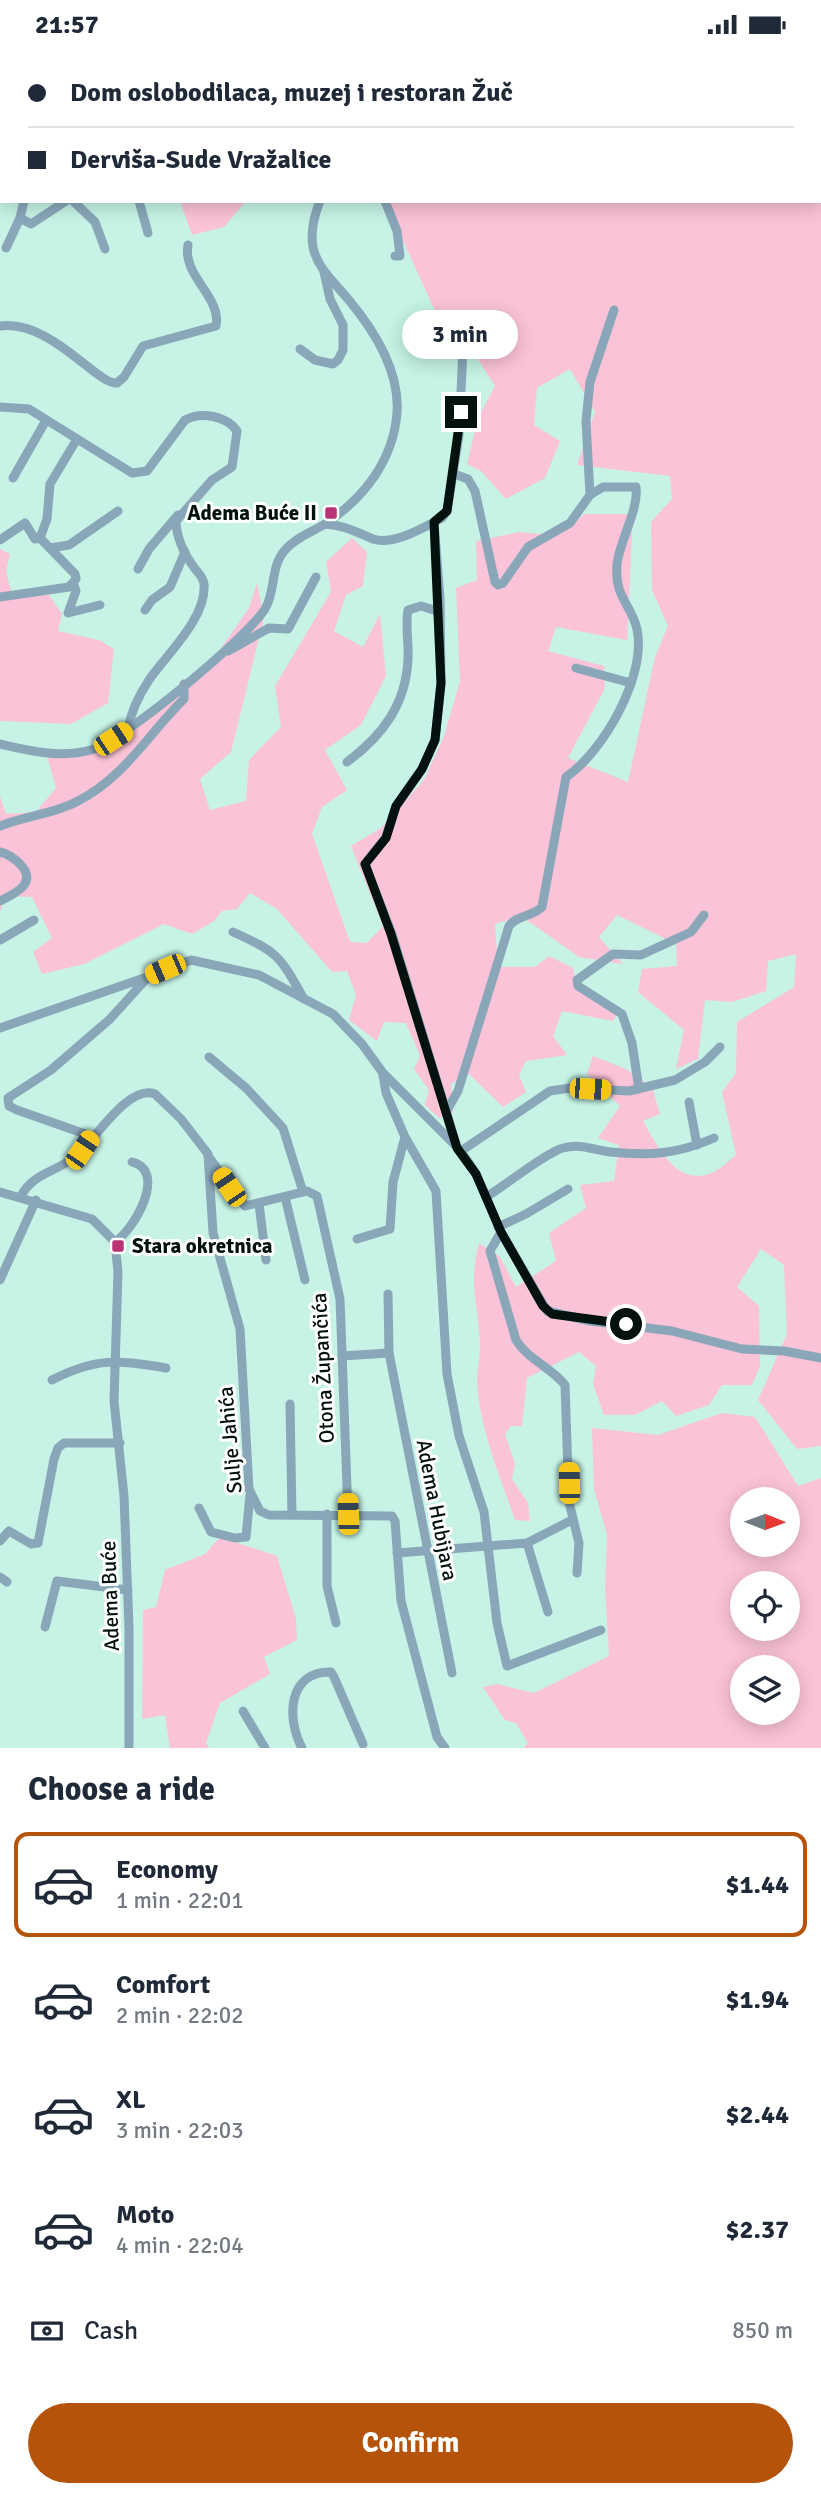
<!DOCTYPE html>
<meta charset="utf-8">
<style>
body{margin:0;font-family:Signika,sans-serif;background:#f2f2f3;color:#1f2937;height:100vh;display:flex;flex-direction:column;font-size:26px;white-space:nowrap}
*{box-sizing:border-box;margin:0}
p{font-size:23px;color:#747a83}
.icon{flex:none;width:38px;height:38px;fill:none;stroke:currentColor;stroke-width:2;stroke-linecap:round;stroke-linejoin:round}
.map{position:relative;height:1699px;overflow:hidden}
.details{display:flex;flex-direction:column;background:#fff;flex:1}
.details>*{flex:none}
.top-card{position:absolute;left:0px;top:0px;width:822px;height:154px;box-shadow:0 4px 18px #0003;display:grid;align-content:center;height:154px;padding:0 28px;background:#fff}
.needle{width:46px;rotate:91deg}
.buttons{position:absolute;left:730px;top:1438px;display:grid;gap:14px}
.buttons a{display:grid;place-items:center;width:70px;height:70px;border-radius:50%;background:#fff;box-shadow:0 4px 18px #0003;font-size:35px}
.end{position:absolute;width:32px;height:32px;margin:-16px;border:9px solid #03120e;background:#fff;box-shadow:0 0 0 4px #fff}
.from{border-radius:50%}
.bubble{position:absolute;height:49px;border-radius:24px;background:#fff;box-shadow:0 4px 18px #0003;font-size:23px;font-weight:700;line-height:49px;text-align:center}
.car{position:absolute;width:21px;height:42px;margin:-21px -10px;border-radius:9px;box-shadow:0 0 5px 2px #0007;background:linear-gradient(#f5c518 24%,#345 0 40%,#f5c518 0 76%,#345 0 86%,#f5c518 0)}
.top-card b{display:flex;align-items:center;gap:24px;height:66px;font-size:26px}
.top-card b+b{border-top:2px solid #e0e1e3}
.top-card i{width:18px;height:18px;background:#1f2937}
ul{padding:0;list-style:none}
li{display:flex;align-items:center;gap:21px;height:105px;margin:0 14px 10px;padding:0 14px;border:4px solid transparent;border-radius:14px}
li div{flex:1}
li b{display:block;font-size:26px}
li em{font-style:normal;font-weight:700}
li.active{border-color:#b45309}
li>.icon{width:63px;height:63px;stroke-width:1.5}
h2{padding:0 28px;font-size:32px;line-height:84px}
.pay{display:flex;align-items:center;gap:18px;height:77px;padding:0 28px;font-size:26px}
.pay p{margin-inline-start:auto}
.action{display:flex;gap:14px;margin-top:auto;padding:14px 28px}
.action a{flex:1;height:80px;border-radius:42px;background:#b45309;color:#fff;font-size:28px;font-weight:700;line-height:80px;text-align:center}
.status{display:flex;justify-content:space-between;align-items:center;height:49px;padding:0 35px;background:#fff;direction:ltr}
.status svg{height:19px;fill:currentColor}
.map>svg:first-child{display:block}
.green{fill:#fbc3d7;fill-rule:evenodd}
.lines{fill:none;stroke-linecap:round;stroke-linejoin:round}
.minor{stroke:#89a7b9;stroke-width:9}
.route{stroke:#03120e;stroke-width:9}
.poi-dot{fill:#ba3375;stroke:#fff;stroke-width:2.5}
.labels{text-anchor:middle;dominant-baseline:central;stroke-width:6;stroke-linejoin:round;paint-order:stroke}
.poi-label{font-size:21px;font-weight:bold;fill:#03120e;stroke:#fff;text-anchor:end}
.street-label{font-size:21px;fill:#03120e;stroke:#fff}
</style>
<div class="status"><b>21:57</b><svg viewBox="0 0 49 12"><path d="M0 12V9h3v3zM5 12V6h3v6zM10 12V3h3v9zM15 12V0h3v12zM26 1h20v11H26zM47 4h2v5h-2z"/></svg></div>
<div class="map">
<svg width="821" height="1699" viewBox="0 0 821 1699">
<rect width="100%" height="100%" fill="#c6f3e6"/>
<g class="green">
<path d="M382,0H821V1397L797,1400L758,1351L787,1285L784,1216L761,1200L737,1238L759,1257L760,1317L752,1336H722L709,1356L676,1367L662,1352L635,1366H604L593,1335L596,1317L579,1303L527,1329L522,1377H511L505,1385L515,1415L512,1430L528,1454L530,1472L515,1471C500,1427 479,1379 477,1331C477,1319 481,1306 480,1294C478,1253 468,1236 479,1194L500,1208L516,1238L556,1212L549,1184L586,1159L580,1136L614,1132L619,1096L598,1089L620,1057L587,1025L593,1007L626,1020L652,1038L660,1065L643,1072C658,1097 676,1140 714,1123C722,1119 729,1111 736,1106L722,1043L736,1024L737,973L794,938L796,905L768,912L766,942L732,953L705,951L698,1010L676,1020L684,981L638,943L642,920L677,917L676,895L617,866L599,888L623,915L579,908L521,867L495,875L498,918H535L549,907L573,919L577,941L618,964L613,972L562,962L553,987L567,1006L526,1012L519,1026L526,1043L503,1058L469,1025L451,1035L453,1064L439,1069L425,1056L429,1041L414,1020L420,1007L406,974L384,973L377,992L349,971L356,946L347,922L332,923L277,860L250,844L237,860L222,862L214,872L192,885L164,875L84,915L42,925L33,903L52,889L32,848L5,847L0,863V747L6,765L36,763L56,739L47,707H75L124,687L201,628L249,559L257,534L264,569L231,703L200,730L210,761L246,752L249,711L281,678L275,637L331,543L326,513L352,489L367,503L363,537L346,546L334,582L363,598L380,565L386,627L361,676L325,701L347,741L322,758L312,785L350,893L367,894L383,877L351,797L381,779L424,731L444,687L460,632L456,539L477,531L476,492L519,483L554,486L585,465H633L627,591L556,578L548,602L604,617L605,639L568,709L628,733L655,608L668,577L652,541L651,473L672,450L670,427L577,416L595,363L570,320L537,339L534,376L560,392L545,429L506,450L481,422L467,415L478,369L495,337L472,301L426,305L436,264L385,152H821V2Z"/>
<path d="M180,152H246L224,178L192,186Z"/>
<path d="M0,500L10,505L6,522L12,546L45,540L62,565L58,582L99,591L114,600L108,654L71,675L0,672Z"/>
<path d="M722,1364L755,1368L798,1437L821,1429V1699H523L528,1694L516,1674L505,1671L483,1638L497,1635L534,1644L609,1607L605,1539L607,1486L594,1440L592,1379L658,1386ZM742,1451H788V1496H742ZM742,1535H788V1580H742ZM742,1619H788V1664H742Z"/>
<path d="M220,1488L277,1507L296,1570L297,1591L264,1608L270,1625L220,1654L206,1694L209,1699H170L165,1666L142,1670L143,1561L156,1558L165,1521L205,1505Z"/>
</g>
<g class="lines">
<g class="minor">
<path d="M313,0L314,2"/>
<path d="M0,134L2,133"/>
<path d="M24,152L20,169L31,175L66,152"/>
<path d="M73,152L95,173L105,200"/>
<path d="M139,152L148,184"/>
<path d="M385,152L397,182L400,207H395"/>
<path d="M6,199L20,169"/>
<path d="M0,277C50,270 97,336 117,334L124,328L143,297L216,277C222,248 182,227 188,196"/>
<path d="M300,300L315,311L333,315L338,311L343,301V276L330,250L324,223"/>
<path d="M0,358L29,360L132,424L147,422L185,371C201,362 227,367 237,382L232,418L212,431L176,472C176,487 184,505 193,517C197,523 203,527 204,535C207,569 166,606 149,631C139,646 131,663 128,680"/>
<path d="M13,429L45,373"/>
<path d="M590,446L586,372L590,333L614,261"/>
<path d="M434,473L440,549L441,634L435,691L422,720L396,757L386,788L365,815L392,885L457,1098"/>
<path d="M325,475C344,476 356,483 373,490C394,497 424,478 442,469L447,462L459,386L463,299"/>
<path d="M40,489L47,470L50,435L77,390"/>
<path d="M0,491L25,474L35,490L40,489L75,525L76,530L69,538L0,548"/>
<path d="M50,499L69,496L118,462"/>
<path d="M138,520L149,500L178,466"/>
<path d="M74,536L76,542L68,564L100,556"/>
<path d="M145,561L152,551L170,538L185,503"/>
<path d="M228,602L269,579L288,580L316,528"/>
<path d="M576,619L631,634"/>
<path d="M0,695C30,702 63,710 94,700C126,689 247,589 265,560C276,542 270,518 285,501C295,489 312,483 325,475C364,449 393,412 397,364C400,322 374,281 348,250C335,234 317,219 313,198C310,182 314,167 320,152"/>
<path d="M347,713C382,687 406,656 408,610C409,594 405,576 408,561L421,557L440,563"/>
<path d="M0,777C25,767 54,765 78,752C124,729 149,684 184,650V635"/>
<path d="M0,803C9,805 14,809 20,815C38,834 16,844 0,852"/>
<path d="M233,883C279,904 279,906 304,950"/>
<path d="M0,891L34,871"/>
<path d="M0,979L144,929"/>
<path d="M209,1008L246,1039L283,1079L303,1143"/>
<path d="M383,1026L386,1044L405,1088L436,1142L447,1325L459,1387L484,1463L497,1574L507,1617L601,1581"/>
<path d="M639,1040L632,994L622,965L578,937L577,931L613,905L641,906L691,883L704,866"/>
<path d="M689,1053L697,1096"/>
<path d="M446,1063L458,1042L509,877C517,866 532,868 542,858L566,728C603,703 647,627 637,580C631,554 614,549 617,515C620,491 639,460 636,438H603L590,446L570,474L528,498L503,534L498,536L495,533L475,442L468,430L454,425"/>
<path d="M91,1087L17,1061L9,1057L8,1049L51,1021L110,970L148,928L191,911L259,926L333,965L362,995L383,1024L461,1102L476,1125L501,1183L547,1262L590,1272L672,1282L742,1300L784,1302L821,1309"/>
<path d="M461,1102L550,1042L570,1039L629,1042L675,1031L705,1013L720,998"/>
<path d="M208,1107L245,1157L307,1142L317,1147L340,1250L348,1465"/>
<path d="M0,1143L92,1170L115,1193L118,1223L114,1352L124,1447L129,1579V1699"/>
<path d="M21,1147C34,1123 58,1123 77,1106C95,1091 128,1035 155,1045L181,1070L208,1105L213,1184L240,1280L249,1440L260,1462L269,1466L392,1467L395,1472L401,1552L437,1688L445,1699"/>
<path d="M285,1148L305,1231"/>
<path d="M486,1148C505,1137 545,1104 563,1099C581,1094 593,1101 610,1103C650,1107 678,1105 714,1089"/>
<path d="M259,1155L266,1211"/>
<path d="M498,1178L526,1165L568,1140"/>
<path d="M501,1183L490,1202L516,1291C528,1311 551,1318 565,1336L569,1453L579,1494L577,1524"/>
<path d="M357,1190L390,1180L393,1133L405,1088"/>
<path d="M115,1193C134,1181 168,1122 132,1113"/>
<path d="M0,1231L36,1151"/>
<path d="M388,1245L389,1304L452,1624"/>
<path d="M342,1307L389,1304"/>
<path d="M52,1331C97,1308 118,1311 166,1319"/>
<path d="M290,1355L292,1466"/>
<path d="M199,1459L211,1483L235,1489L246,1488L250,1446"/>
<path d="M327,1465V1537L336,1574"/>
<path d="M0,1492L9,1482L31,1495L38,1494L54,1410L58,1399L64,1394H120"/>
<path d="M527,1494L548,1563"/>
<path d="M397,1504L527,1494L572,1471"/>
<path d="M0,1528L7,1533"/>
<path d="M45,1578L57,1532L128,1541"/>
<path d="M243,1662L265,1699"/>
<path d="M302,1699C286,1669 288,1622 331,1623L334,1628L363,1695"/>
</g>
</g>
<g class="lines">
<path class="route" d="M461,363L447,462L434,473L441,634L435,691L422,720L396,757L386,789L365,815L391,885L457,1099L476,1125L501,1183L543,1257L552,1265L626,1275"/>
</g>
<g class="poi-dot">
<rect x="324" y="457" width="14" height="14" rx="3.5"/>
<rect x="111" y="1190" width="14" height="14" rx="3.5"/>
</g>
<g class="labels">
<g class="poi-label">
<text x="317" y="464">Adema Buće II</text>
<text x="132" y="1197" text-anchor="start">Stara okretnica</text>
</g>
<g class="street-label">
<text transform="translate(323 1319) rotate(-93)">Otona Župančića</text>
<text transform="translate(230 1391) rotate(-95)">Sulje Jahića</text>
<text transform="translate(437 1461) rotate(79)">Adema Hubijara</text>
<text transform="translate(110 1547) rotate(-92)">Adema Buće</text>
</g>
</g>
</svg>
<div class="buttons">
<a><svg class="needle" viewBox="-14 -14 28 28"><path d="M0-13l5 13h-10z" fill="#e53935"/><path d="M0 13l5-13h-10z" fill="#747a83"/></svg></a>
<a><svg class="icon" aria-label="locate" viewBox="0 0 24 24"><circle cx="12" cy="12" r="6"/><path d="M12 2v4M12 18v4M2 12h4M18 12h4"/></svg></a>
<a><svg class="icon" aria-label="layers" viewBox="0 0 24 24"><path d="M12 4l9 5-9 5-9-5zM3 14l9 5 9-5"/></svg></a>
</div>
<i class="end from" style="left:626px;top:1275px"></i>
<i class="end" style="left:461px;top:363px"></i>
<div class="bubble" style="left:402px;top:261px;width:116px">3 min</div>
<i class="car" style="left:113px;top:690px;rotate:57deg"></i>
<i class="car" style="left:165px;top:920px;rotate:247deg"></i>
<i class="car" style="left:590px;top:1040px;rotate:93deg"></i>
<i class="car" style="left:82px;top:1101px;rotate:34deg"></i>
<i class="car" style="left:229px;top:1138px;rotate:326deg"></i>
<i class="car" style="left:569px;top:1434px;rotate:359deg"></i>
<i class="car" style="left:348px;top:1465px;rotate:358deg"></i>
<div class="top-card">
<b><i class="from"></i>Dom oslobodilaca, muzej i restoran Žuč</b>
<b><i></i>Derviša-Sude Vražalice</b>
</div>
</div>
<section class="details">
<h2>Choose a ride</h2>
<ul>
<li class="active"><svg class="icon" aria-label="car" viewBox="0 0 24 24"><path d="M5 17H2v-5l4-1 3-4h7l3 4 3 1v5h-3M9 17h6M6 11h13"/><circle cx="7" cy="17" r="2"/><circle cx="17" cy="17" r="2"/></svg><div><b>Economy</b><p>1 min · 22:01</p></div><em>$1.44</em></li>
<li><svg class="icon" aria-label="car" viewBox="0 0 24 24"><path d="M5 17H2v-5l4-1 3-4h7l3 4 3 1v5h-3M9 17h6M6 11h13"/><circle cx="7" cy="17" r="2"/><circle cx="17" cy="17" r="2"/></svg><div><b>Comfort</b><p>2 min · 22:02</p></div><em>$1.94</em></li>
<li><svg class="icon" aria-label="car" viewBox="0 0 24 24"><path d="M5 17H2v-5l4-1 3-4h7l3 4 3 1v5h-3M9 17h6M6 11h13"/><circle cx="7" cy="17" r="2"/><circle cx="17" cy="17" r="2"/></svg><div><b>XL</b><p>3 min · 22:03</p></div><em>$2.44</em></li>
<li><svg class="icon" aria-label="car" viewBox="0 0 24 24"><path d="M5 17H2v-5l4-1 3-4h7l3 4 3 1v5h-3M9 17h6M6 11h13"/><circle cx="7" cy="17" r="2"/><circle cx="17" cy="17" r="2"/></svg><div><b>Moto</b><p>4 min · 22:04</p></div><em>$2.37</em></li>
</ul>
<div class="pay"><svg class="icon" aria-label="cash" viewBox="0 0 24 24"><path d="M3 7h18v10H3z"/><circle cx="12" cy="12" r="2"/></svg>Cash<p>850 m</p></div>
<div class="action"><a>Confirm</a></div>
</section>
